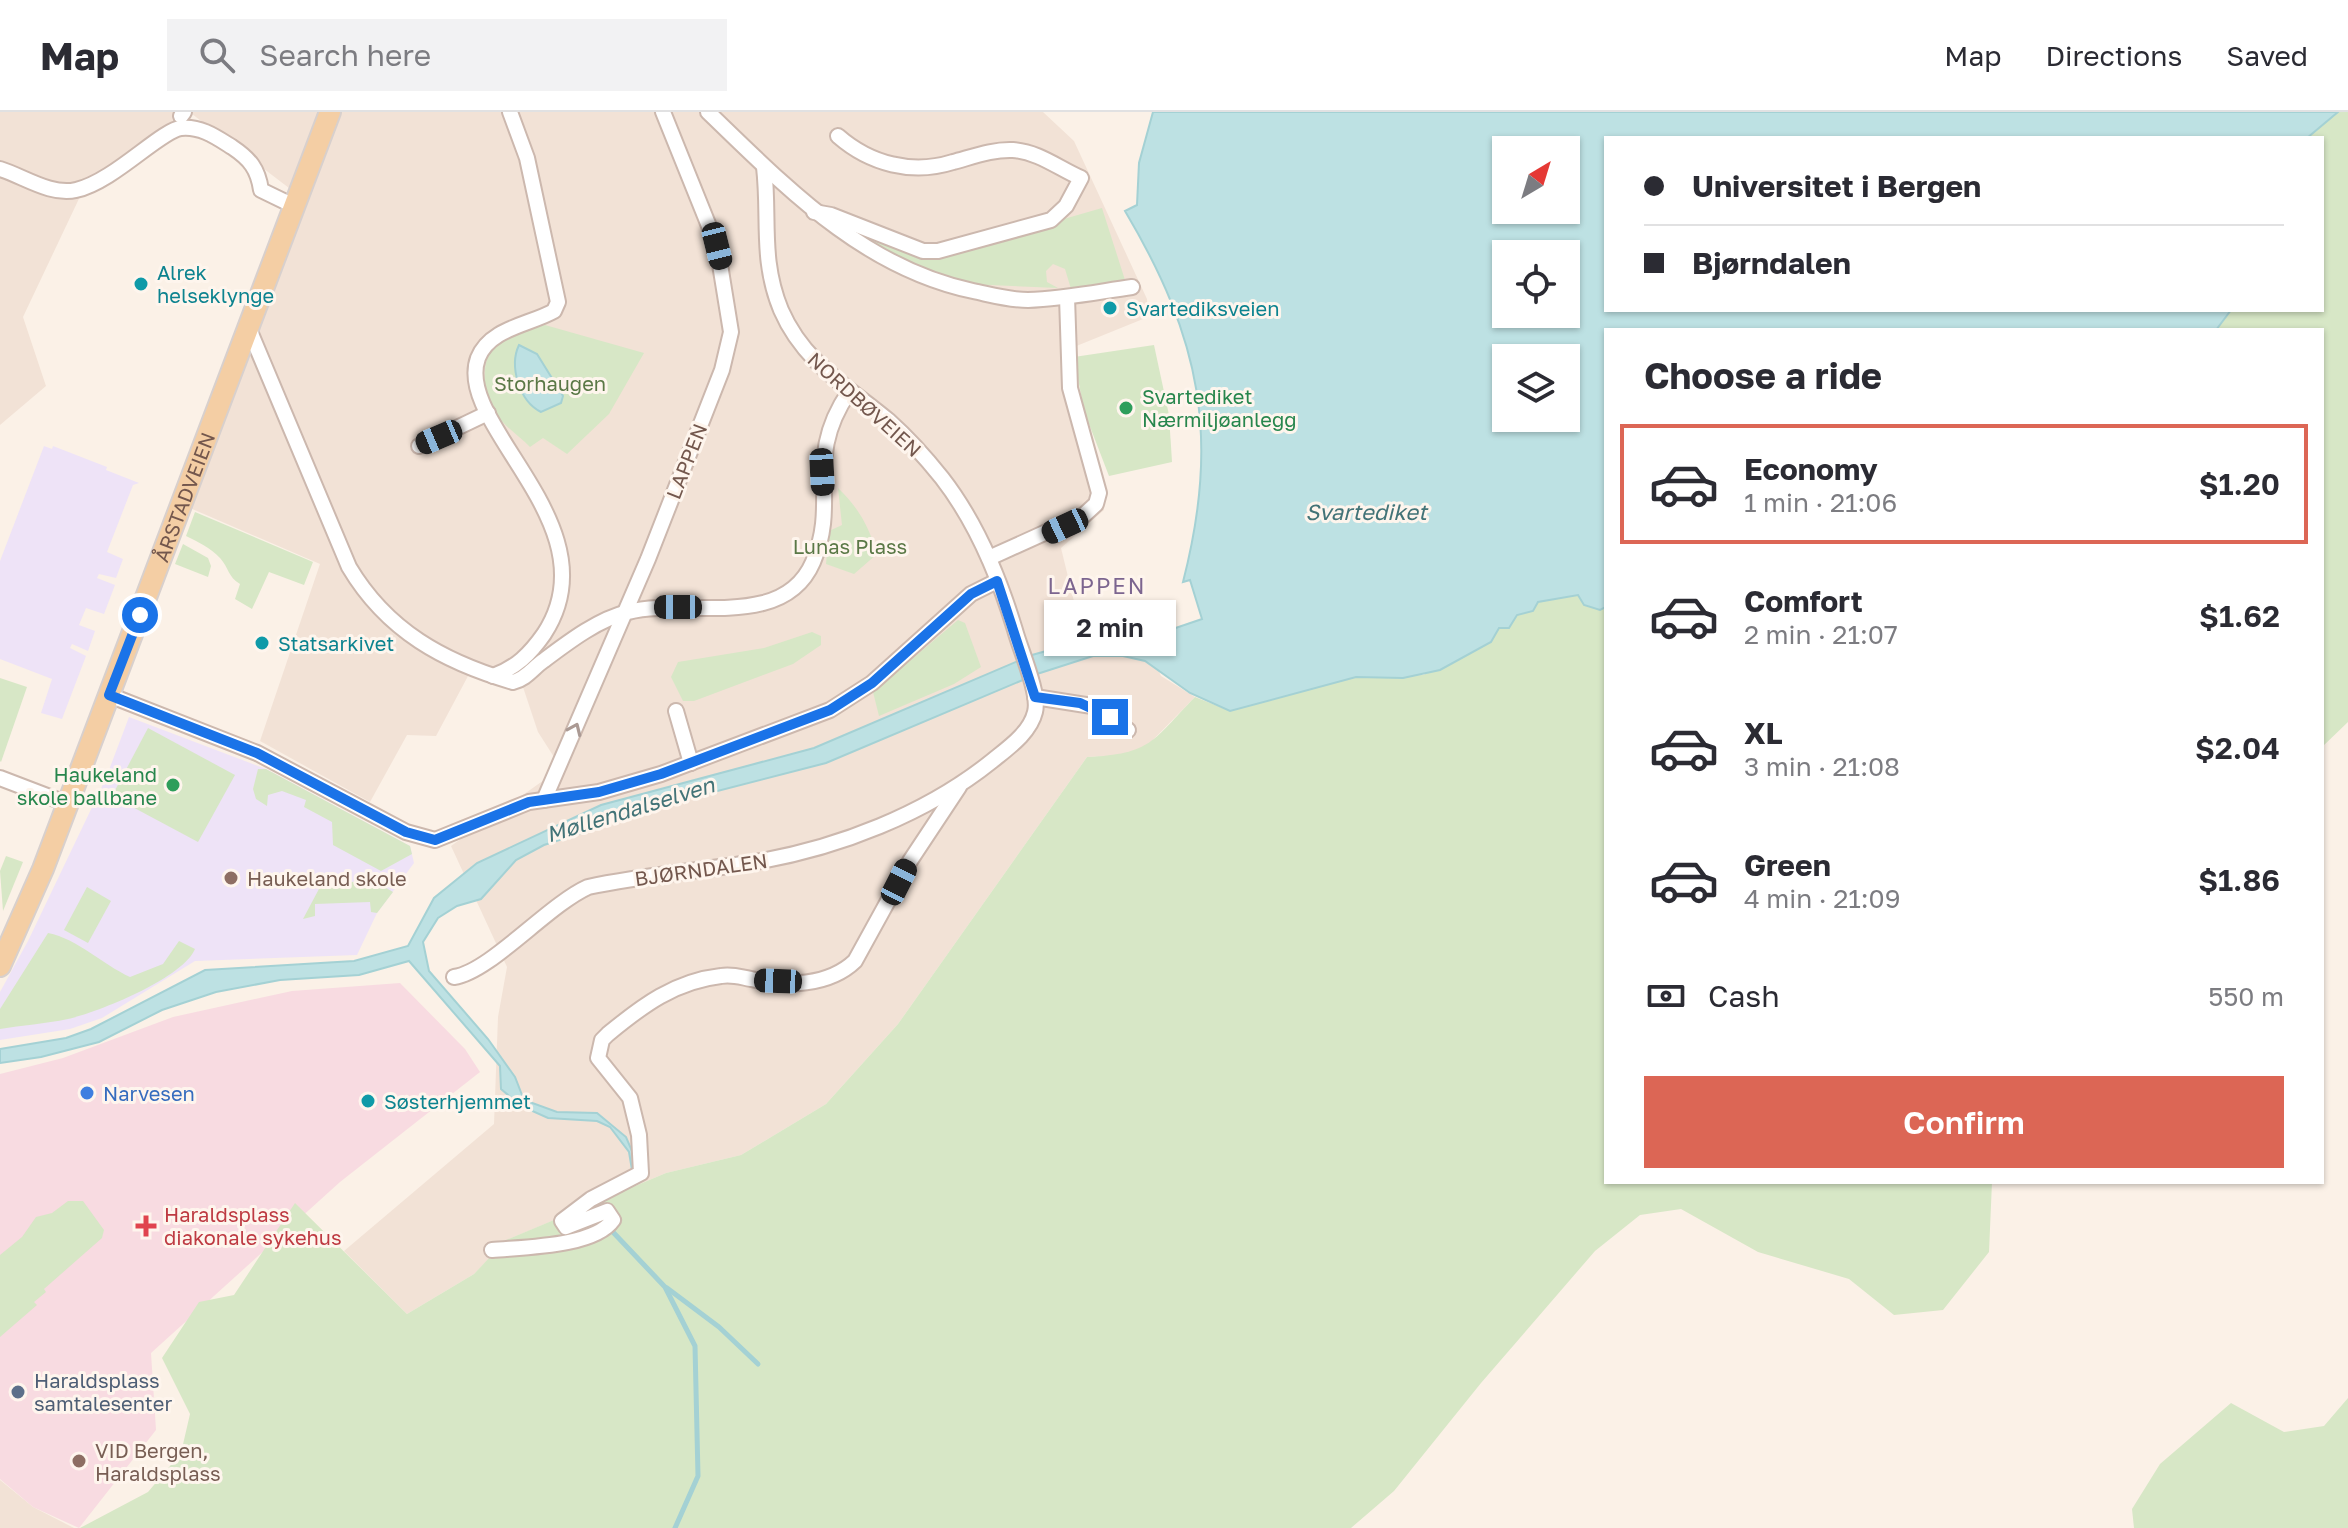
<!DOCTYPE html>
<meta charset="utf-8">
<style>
body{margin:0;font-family:"Golos Text",sans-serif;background:#f2f2f3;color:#2b2b33;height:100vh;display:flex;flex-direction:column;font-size:30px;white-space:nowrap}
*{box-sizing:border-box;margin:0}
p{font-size:26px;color:#7c7c81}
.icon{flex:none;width:44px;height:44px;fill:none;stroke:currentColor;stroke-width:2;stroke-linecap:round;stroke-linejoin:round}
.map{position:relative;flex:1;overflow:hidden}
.sheet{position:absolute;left:1604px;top:216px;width:720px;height:856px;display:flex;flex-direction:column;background:#fff;border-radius:0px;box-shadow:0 2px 6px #0004}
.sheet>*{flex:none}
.guide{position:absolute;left:1604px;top:24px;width:720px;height:176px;border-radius:0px;box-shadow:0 2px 6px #0004;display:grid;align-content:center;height:176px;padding:0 40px;background:#fff}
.needle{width:52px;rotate:38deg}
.controls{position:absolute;left:1492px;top:24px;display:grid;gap:16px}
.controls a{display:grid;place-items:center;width:88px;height:88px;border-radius:0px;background:#fff;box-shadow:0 2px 6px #0004;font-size:40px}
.end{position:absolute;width:36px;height:36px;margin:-18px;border:10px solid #1a73e8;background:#fff;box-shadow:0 0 0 4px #fff}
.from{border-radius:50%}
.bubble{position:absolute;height:56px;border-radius:0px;background:#fff;box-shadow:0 2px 6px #0004;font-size:26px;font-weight:600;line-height:56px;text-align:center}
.car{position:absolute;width:24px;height:48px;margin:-24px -12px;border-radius:10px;box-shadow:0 0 6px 2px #0007;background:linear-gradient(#222 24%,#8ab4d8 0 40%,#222 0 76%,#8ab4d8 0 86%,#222 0)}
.guide b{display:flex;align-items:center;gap:28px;height:76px;font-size:30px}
.guide b+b{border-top:2px solid #e1e1e2}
.guide i{width:20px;height:20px;background:#2b2b33}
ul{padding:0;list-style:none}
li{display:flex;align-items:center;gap:24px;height:120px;margin:0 16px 12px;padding:0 24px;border:4px solid transparent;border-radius:0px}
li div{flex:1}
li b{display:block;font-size:30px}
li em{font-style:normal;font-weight:600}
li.active{border-color:#dc6655}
li>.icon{width:72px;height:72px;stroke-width:1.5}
h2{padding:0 40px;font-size:36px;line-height:96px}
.pay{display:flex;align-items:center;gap:20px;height:88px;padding:0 40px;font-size:30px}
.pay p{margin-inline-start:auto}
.cta{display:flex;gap:16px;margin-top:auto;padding:16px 40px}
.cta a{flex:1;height:92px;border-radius:0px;background:#dc6655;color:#fff;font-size:32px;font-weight:600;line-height:92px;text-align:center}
header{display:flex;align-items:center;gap:48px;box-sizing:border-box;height:112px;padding:0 40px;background:#fff;border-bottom:2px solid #e1e1e2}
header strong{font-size:38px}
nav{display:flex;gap:44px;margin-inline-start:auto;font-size:28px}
.search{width:560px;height:72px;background:#f2f2f3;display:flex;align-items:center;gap:20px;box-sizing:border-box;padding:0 28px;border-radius:0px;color:#7c7c81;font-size:30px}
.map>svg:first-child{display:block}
.residential{fill:#f2e2d6}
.education{fill:#eee3f7}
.medical{fill:#f8dbe1}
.green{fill:#d7e7c6}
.water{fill:#bde1e3;stroke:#a4d1d4;stroke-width:2;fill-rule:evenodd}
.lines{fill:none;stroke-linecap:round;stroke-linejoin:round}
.stream{stroke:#a4d1d4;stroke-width:5}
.minor-casing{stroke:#ccb8ae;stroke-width:18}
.primary-casing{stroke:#d8d0cd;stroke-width:24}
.minor{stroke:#fff;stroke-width:14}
.primary{stroke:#f4cea4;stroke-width:20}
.oneway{stroke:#ab9a94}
.route{stroke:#1a73e8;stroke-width:10}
.culture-dot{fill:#0f9aa8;stroke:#fef5ed;stroke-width:3}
.leisure-dot{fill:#2e9e5b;stroke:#fef5ed;stroke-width:3}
.education-dot{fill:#8d6e63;stroke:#fef5ed;stroke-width:3}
.shop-dot{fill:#3f7fe0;stroke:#fef5ed;stroke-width:3}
.health-dot{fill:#e0444e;stroke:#fef5ed;stroke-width:3}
.service-dot{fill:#5c6f8a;stroke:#fef5ed;stroke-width:3}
.labels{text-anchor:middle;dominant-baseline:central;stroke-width:6;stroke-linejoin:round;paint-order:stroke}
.culture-label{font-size:20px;fill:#0d838f;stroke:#fef5ed;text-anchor:start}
.park-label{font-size:20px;fill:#5a7846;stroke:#fef5ed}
.leisure-label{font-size:20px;fill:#27864d;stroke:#fef5ed;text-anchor:start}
.street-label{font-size:20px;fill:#73574d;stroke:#fef5ed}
.education-label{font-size:20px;fill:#785e54;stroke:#fef5ed;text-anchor:start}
.shop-label{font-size:20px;fill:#366cbe;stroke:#fef5ed;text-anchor:start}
.health-label{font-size:20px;fill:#be3a42;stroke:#fef5ed;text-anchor:start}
.service-label{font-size:20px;fill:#4e5e75;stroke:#fef5ed;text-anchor:start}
.water-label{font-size:22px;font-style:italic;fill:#427377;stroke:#fef5ed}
.neighbourhood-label{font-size:22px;letter-spacing:2px;fill:#7c658f;stroke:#fef5ed}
</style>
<header>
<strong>Map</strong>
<div class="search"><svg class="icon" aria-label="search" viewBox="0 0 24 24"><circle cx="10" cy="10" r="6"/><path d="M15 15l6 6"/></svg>Search here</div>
<nav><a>Map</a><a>Directions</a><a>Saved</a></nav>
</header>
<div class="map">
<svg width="2348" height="1416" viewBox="0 0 2348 1416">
<rect width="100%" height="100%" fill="#fbf1e7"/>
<g class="residential">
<path d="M0,0H1043L1074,29L1147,187L1148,205L1069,237L1074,297L1104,398L1061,436L1082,522L1136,510L1161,564L1195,585L1145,636L1125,643L1087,645L898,912L826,992L741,1043L666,1061L507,1128L474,1162L407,1202L344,1139L494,1012L498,905L507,855L451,734L561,656L538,620L520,566L476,549L436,624L407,623L370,690L260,629L320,452L190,396L306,89L192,2L85,74L23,205L46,274L0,313Z"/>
<path d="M0,1368L33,1395L74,1416H0Z"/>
</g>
<g class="education">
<path d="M44,334L52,337L53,334L107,355L106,358L139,371L133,373L107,440L123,447L116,466L99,462L97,466L115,473L104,502L86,496L79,513L95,519L88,539L72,532L70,536L86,544L62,607L41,601L52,567L0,547V449Z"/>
<path d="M129,605L266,657L410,734L414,751L377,801L357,843L195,849L102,906L70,917L0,928V880L28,829L106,666Z"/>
</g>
<path class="medical" d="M400,871L465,937L480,960L340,1070L151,1241L156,1318L79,1416L33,1395L0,1367V962L63,946L173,905L292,879Z"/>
<g class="green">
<path d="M2338,0H2348V610L2322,635V218H2216L2231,198H2322V26H2307Z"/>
<path d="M1102,96L1125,168L1071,177L1065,157L1053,152L1046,159L1047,170L1058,176L966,172L913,152L844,115L929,146Z"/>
<path d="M545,213L644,241L609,302L567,342L543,326L530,335C519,324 503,313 494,300C481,279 479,240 503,226C515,220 532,217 545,213Z"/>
<path d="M1154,233L1169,303L1172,350L1109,364L1084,299L1074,245Z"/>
<path d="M838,376C859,396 869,415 877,442L854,462L826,452L829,419L842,413Z"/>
<path d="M195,400L313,450L304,473L269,460L252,497L235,487L240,472C228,465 229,456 220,446C211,436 198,430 186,424Z"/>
<path d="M183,432L208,446L211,454L208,465L175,452Z"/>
<path d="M1579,482L1600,498L1606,495V1070H1992L1989,1140L1943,1198L1894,1203L1849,1167L1758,1140L1681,1097L1640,1103L1595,1139L1481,1271L1394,1379L1351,1416H80L148,1380L181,1341L190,1302L162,1246L199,1190L234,1183L295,1091L407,1202L474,1162L506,1128L666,1061L741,1043L826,992L898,912L1087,645C1152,642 1152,629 1195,585L1230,599L1356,565L1423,563L1458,548L1492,526L1499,515L1512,511L1517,503L1533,499L1537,490Z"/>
<path d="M958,508L965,511L981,555L954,572L879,604L873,580Z"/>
<path d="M812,520L821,524V533L793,552L694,589H683L671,565L678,550L764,536Z"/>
<path d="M0,566L27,575L1,650L0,649Z"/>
<path d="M148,616L235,663L198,730L112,684Z"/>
<path d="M258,657H266L410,734L412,742L381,759L333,733L332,710L304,695L306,688L282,679L268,683L267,694L256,687L253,677Z"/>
<path d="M6,744L23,750L3,799L0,759Z"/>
<path d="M371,767L393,780L377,801L371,800L370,790L315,792V804L303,807L320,775Z"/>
<path d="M87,775L111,789L88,831L64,818Z"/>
<path d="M48,821C78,827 102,852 130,865L163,852L179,829L195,837C183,866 99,900 68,907C45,912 22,913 0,917V897Z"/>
<path d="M68,1089H83L104,1118L102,1126L44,1177L46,1180L34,1190L37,1193L0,1225V1143L22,1125L36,1105L52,1101Z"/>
<path d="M2348,1286V1416H2134L2132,1397L2160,1352L2231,1291L2284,1320L2324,1314Z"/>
</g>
<g class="water">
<path d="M1153,0H2338L2307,26H1606V198H2231L2216,218H1606V495L1600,498L1584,493L1578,483L1538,490L1533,499L1517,503L1509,516H1499L1491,530L1440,558L1403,566L1356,565L1230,599L1190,581L1145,549L1123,544H1093L1037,562L826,651L605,708L587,719L544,733L516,748L481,787L457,794L438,806L423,830L429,859L488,927L515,965L524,988L557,1000L597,1001L626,1025L635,1046V1059L632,1058L629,1040L610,1015L597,1009L548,1006L521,994L501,977L500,954L409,849L359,863L280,868L216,880L162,898L99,930L41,945L0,951V937L66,926L91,917L205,858L354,849L408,834L434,786L477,751L601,693L814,636L1032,543L1121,518L1158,522L1202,507L1190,468L1183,470C1220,325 1201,227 1125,99L1137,93L1139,51ZM1506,38H1566V98H1506ZM1506,142H1566V202H1506ZM1506,246H1566V306H1506Z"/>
<path d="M519,233L537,242L563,284L561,291L541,300C519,289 509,254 519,233Z"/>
</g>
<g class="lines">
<g class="stream">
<path d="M611,1118L665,1175L695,1234L698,1364L675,1416"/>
<path d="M667,1176L719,1215L758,1252"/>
</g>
<defs>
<g id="minor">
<path d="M708,0C786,75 863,156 973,179C992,183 1009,188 1028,188C1063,187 1097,180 1132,175"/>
<path d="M181,4L184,0"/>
<path d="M0,57C23,64 51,84 76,78C113,70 161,18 181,16C201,14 216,25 232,35C250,47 258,57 261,78L296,95"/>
<path d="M814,100L831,103L923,139H938L1051,108L1066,94L1081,66C1058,56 1039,40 1013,38C993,37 972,45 953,50C912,63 870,52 838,24"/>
<path d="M249,217L349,455C387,519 444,550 513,570C526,567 533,556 543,549C567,531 598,507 628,500C684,485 783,520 813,450C840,387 803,347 849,280"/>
<path d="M419,334L488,301"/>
<path d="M989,446L1084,403L1096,392L1099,381L1070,276L1067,185"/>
<path d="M493,564C516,556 530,542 544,522C615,414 453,313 478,246C490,216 529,213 554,199L558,190L527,46L510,0"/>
<path d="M109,583L257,641L406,720L435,728L529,690L599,680L661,662L830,598L872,571L971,482L997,469"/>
<path d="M1035,585L1092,594L1128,618"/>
<path d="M676,599L691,651"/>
<path d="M0,666L68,692"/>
<path d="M544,688L648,447L722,258L731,220L717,134L663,0"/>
<path d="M454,865C490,860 548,793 588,775C643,763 700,759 755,750C838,736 926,702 992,649C1008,636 1030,621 1035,600C1040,582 1020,537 1015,518C999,465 977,411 942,366C926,346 908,326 889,309C847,274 804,251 781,198C760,147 770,106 764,55"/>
<path d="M492,1138C523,1135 594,1135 613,1108L607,1099L566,1115L562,1109L591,1087L641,1061L639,1023L630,986L598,946L602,928L608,922C642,894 675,869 721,864C732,862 740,865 751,867C786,875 829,874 855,849L910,749L959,675"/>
</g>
<g id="primary">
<path id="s1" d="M0,854L43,757L330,0"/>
</g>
</defs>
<use href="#minor" class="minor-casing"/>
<use href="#primary" class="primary-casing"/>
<use href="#minor" class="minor"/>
<use href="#primary" class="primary"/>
</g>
<defs><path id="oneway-chevron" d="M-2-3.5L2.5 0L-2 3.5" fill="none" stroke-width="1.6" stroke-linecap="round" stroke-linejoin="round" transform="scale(2)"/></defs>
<use class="oneway" href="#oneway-chevron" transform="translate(575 617) rotate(-66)"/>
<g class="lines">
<path class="route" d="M140,503L109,583L257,641L406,720L435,728L529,690L599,680L661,662L830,598L872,571L971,482L997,469L1035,585L1080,591L1110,605"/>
</g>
<g class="culture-dot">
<circle cx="141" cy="172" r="8"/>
<circle cx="1110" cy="196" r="8"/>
<circle cx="262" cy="531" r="8"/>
<circle cx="368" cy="989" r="8"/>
</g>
<g class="leisure-dot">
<circle cx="1126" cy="296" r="8"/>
<circle cx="173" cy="673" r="8"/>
</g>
<g class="education-dot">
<circle cx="231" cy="766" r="8"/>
<circle cx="79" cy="1349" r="8"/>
</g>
<circle class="shop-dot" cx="87" cy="981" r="8"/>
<path class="health-dot" d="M142 1102h8v8h8v8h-8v8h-8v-8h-8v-8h8z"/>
<circle class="service-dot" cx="18" cy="1280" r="8"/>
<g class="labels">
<g class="culture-label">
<text x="157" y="160">Alrek<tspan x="157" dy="23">helseklynge</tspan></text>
<text x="1126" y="196">Svartediksveien</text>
<text x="278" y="531">Statsarkivet</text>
<text x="384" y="989">Søsterhjemmet</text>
</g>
<g class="park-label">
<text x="550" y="271">Storhaugen</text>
<text x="850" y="434">Lunas Plass</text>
</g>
<g class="leisure-label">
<text x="1142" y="284">Svartediket<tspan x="1142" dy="23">Nærmiljøanlegg</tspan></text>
<text x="157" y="662" text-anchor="end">Haukeland<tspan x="157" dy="23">skole ballbane</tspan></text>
</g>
<g class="street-label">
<text transform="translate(865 292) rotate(42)">NORDBØVEIEN</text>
<text transform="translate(686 349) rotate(-69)">LAPPEN</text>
<text stroke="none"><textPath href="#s1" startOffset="504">ÅRSTADVEIEN</textPath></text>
<text transform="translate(701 757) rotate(-8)">BJØRNDALEN</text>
</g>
<g class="education-label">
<text x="247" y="766">Haukeland skole</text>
<text x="95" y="1338">VID Bergen,<tspan x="95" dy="23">Haraldsplass</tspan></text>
</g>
<g class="shop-label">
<text x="103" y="981">Narvesen</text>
</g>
<g class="health-label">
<text x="164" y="1102">Haraldsplass<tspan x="164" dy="23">diakonale sykehus</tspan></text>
</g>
<g class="service-label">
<text x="34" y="1268">Haraldsplass<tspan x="34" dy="23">samtalesenter</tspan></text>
</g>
<g class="water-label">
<text x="1366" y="399">Svartediket</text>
<text transform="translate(630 697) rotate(-17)">Møllendalselven</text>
</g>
<g class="neighbourhood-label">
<text x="1097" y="473">LAPPEN</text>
</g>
</g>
</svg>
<div class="controls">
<a><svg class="needle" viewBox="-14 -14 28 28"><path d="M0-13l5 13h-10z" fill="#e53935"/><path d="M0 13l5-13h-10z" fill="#7c7c81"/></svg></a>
<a><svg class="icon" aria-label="locate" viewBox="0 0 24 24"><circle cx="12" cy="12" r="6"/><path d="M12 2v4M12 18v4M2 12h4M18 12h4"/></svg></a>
<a><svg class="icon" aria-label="layers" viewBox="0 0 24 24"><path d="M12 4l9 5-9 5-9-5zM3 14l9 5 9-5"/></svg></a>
</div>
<i class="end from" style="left:140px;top:503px"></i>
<i class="end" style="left:1110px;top:605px"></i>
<div class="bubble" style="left:1044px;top:488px;width:132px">2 min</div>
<i class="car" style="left:717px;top:134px;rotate:166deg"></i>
<i class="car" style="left:439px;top:325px;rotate:247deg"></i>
<i class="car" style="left:822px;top:360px;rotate:177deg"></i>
<i class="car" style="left:1065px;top:414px;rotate:245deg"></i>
<i class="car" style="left:678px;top:495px;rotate:270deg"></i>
<i class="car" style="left:899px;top:770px;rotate:27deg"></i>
<i class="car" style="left:778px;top:869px;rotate:272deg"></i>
<div class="guide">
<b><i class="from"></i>Universitet i Bergen</b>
<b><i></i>Bjørndalen</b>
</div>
<section class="sheet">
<h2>Choose a ride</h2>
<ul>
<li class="active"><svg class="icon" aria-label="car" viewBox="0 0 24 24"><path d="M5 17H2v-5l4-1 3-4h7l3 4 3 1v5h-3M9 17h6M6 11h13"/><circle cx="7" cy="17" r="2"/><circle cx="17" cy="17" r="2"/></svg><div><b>Economy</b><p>1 min · 21:06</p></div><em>$1.20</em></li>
<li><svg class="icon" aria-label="car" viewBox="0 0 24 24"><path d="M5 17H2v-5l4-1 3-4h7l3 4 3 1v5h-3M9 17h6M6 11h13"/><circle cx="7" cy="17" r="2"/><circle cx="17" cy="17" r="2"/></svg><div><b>Comfort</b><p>2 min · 21:07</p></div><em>$1.62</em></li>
<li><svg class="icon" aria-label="car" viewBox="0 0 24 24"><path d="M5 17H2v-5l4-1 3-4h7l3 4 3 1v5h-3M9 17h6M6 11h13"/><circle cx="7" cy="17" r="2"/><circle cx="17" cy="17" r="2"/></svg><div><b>XL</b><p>3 min · 21:08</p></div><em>$2.04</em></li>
<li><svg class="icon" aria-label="car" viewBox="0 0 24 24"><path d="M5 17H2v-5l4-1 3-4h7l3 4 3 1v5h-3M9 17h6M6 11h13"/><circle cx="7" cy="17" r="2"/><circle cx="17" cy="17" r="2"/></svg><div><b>Green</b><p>4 min · 21:09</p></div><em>$1.86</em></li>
</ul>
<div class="pay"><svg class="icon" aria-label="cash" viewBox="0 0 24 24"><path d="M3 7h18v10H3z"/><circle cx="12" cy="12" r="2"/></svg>Cash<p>550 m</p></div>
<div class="cta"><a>Confirm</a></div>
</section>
</div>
